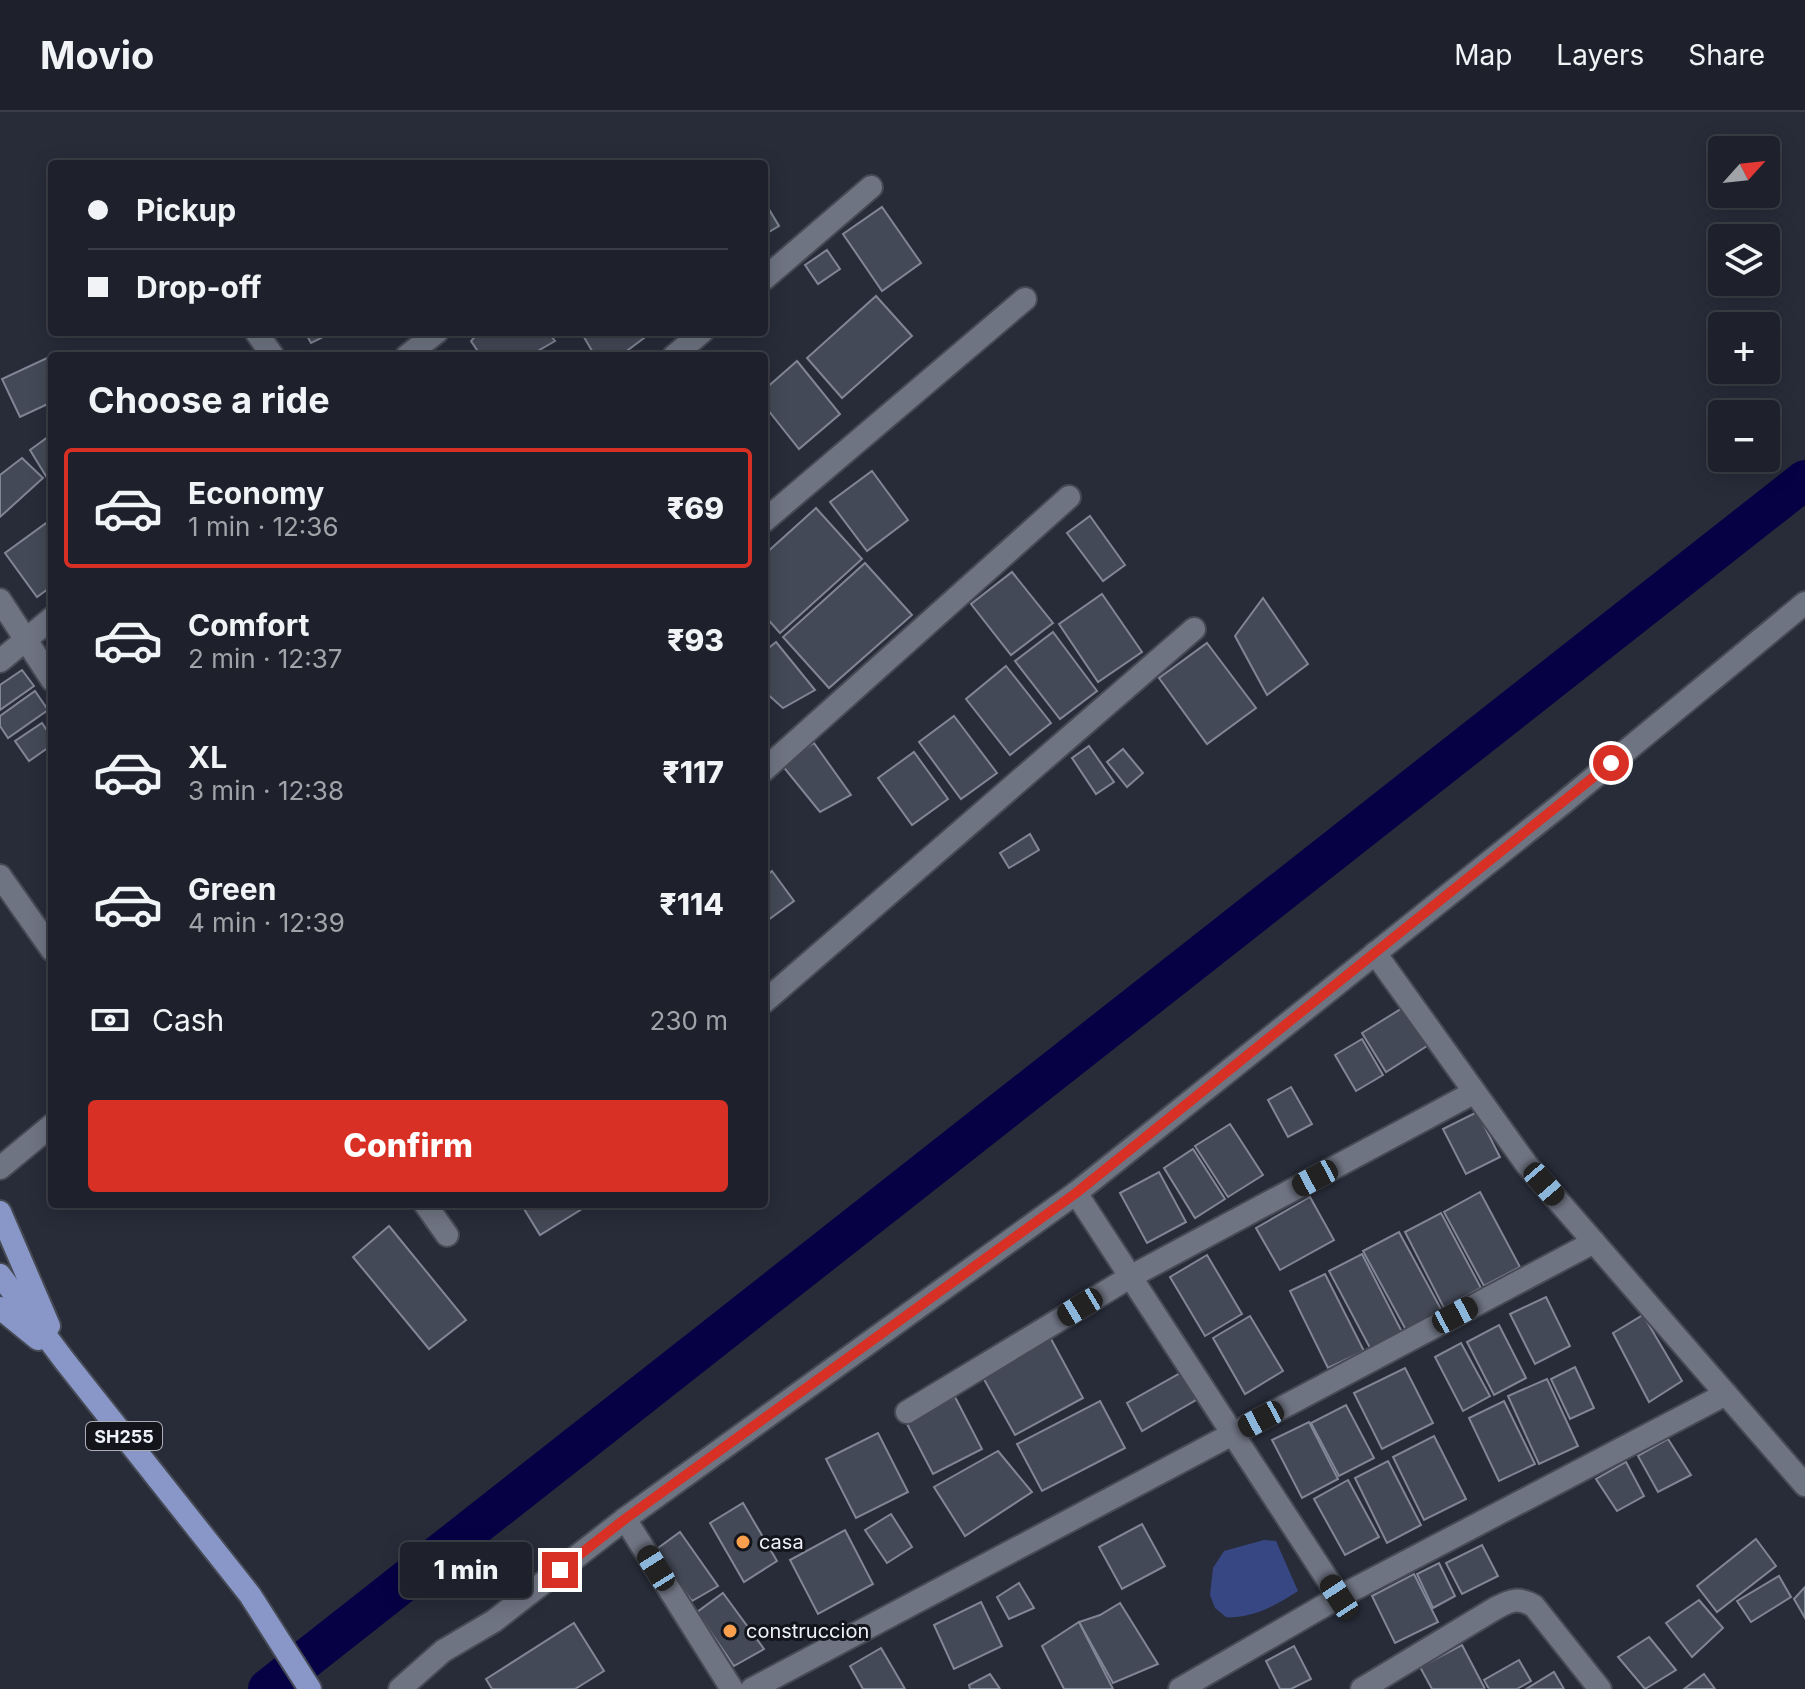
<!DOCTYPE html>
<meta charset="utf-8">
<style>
body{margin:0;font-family:Inter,sans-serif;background:#262933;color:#f1f3f6;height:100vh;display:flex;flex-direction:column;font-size:30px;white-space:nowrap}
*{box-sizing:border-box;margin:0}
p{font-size:26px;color:#a1a3a9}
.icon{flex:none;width:44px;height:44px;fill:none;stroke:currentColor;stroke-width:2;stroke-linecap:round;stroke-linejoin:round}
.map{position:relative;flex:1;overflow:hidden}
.details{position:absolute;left:48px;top:240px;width:720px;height:856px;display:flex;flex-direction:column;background:#1e212b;border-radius:8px;box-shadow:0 4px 20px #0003,0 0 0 2px #3c3e47}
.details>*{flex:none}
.top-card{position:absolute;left:48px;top:48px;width:720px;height:176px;border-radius:8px;box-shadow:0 4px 20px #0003,0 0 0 2px #3c3e47;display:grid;align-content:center;height:176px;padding:0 40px;background:#1e212b}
.needle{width:52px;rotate:63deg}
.tools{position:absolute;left:1708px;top:24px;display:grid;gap:16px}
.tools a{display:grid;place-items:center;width:72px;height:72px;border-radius:8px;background:#1e212b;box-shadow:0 4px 20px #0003,0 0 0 2px #3c3e47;font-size:40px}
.end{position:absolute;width:36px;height:36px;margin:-18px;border:10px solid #d93025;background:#fff;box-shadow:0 0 0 4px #fff}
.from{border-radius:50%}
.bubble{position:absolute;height:56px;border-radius:8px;background:#1e212b;box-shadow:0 4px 20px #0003,0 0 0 2px #3c3e47;font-size:26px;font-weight:800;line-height:56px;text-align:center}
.car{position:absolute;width:24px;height:48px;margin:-24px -12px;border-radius:10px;box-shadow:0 0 6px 2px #0007;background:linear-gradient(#222 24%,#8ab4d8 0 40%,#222 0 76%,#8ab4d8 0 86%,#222 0)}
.top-card b{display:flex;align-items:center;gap:28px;height:76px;font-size:30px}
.top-card b+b{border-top:2px solid #3c3e47}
.top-card i{width:20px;height:20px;background:#f1f3f6}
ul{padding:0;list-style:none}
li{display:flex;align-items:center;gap:24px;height:120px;margin:0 16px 12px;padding:0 24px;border:4px solid transparent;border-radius:8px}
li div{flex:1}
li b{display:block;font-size:30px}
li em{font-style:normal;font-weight:800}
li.selected{border-color:#d93025}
li>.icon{width:72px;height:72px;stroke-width:1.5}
h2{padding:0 40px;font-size:36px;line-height:96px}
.pay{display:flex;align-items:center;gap:20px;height:88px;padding:0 40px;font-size:30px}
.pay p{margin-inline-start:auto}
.button{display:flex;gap:16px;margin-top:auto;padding:16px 40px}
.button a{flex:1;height:92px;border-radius:8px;background:#d93025;color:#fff;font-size:32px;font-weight:800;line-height:92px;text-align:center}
header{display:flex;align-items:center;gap:48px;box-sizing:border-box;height:112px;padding:0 40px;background:#1e212b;border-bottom:2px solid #3c3e47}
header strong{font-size:38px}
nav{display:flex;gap:44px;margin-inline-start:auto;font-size:28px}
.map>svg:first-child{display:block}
.green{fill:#374783}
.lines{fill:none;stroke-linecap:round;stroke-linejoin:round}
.canal{stroke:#060045;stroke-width:40}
.building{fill:#444957;stroke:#818696;stroke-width:2}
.minor-casing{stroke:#464a54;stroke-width:26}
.primary-casing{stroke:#464a54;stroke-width:26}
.minor{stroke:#6f7483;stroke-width:22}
.primary{stroke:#8897c8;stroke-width:22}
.route{stroke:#d93025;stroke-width:10}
.poi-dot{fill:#f99f4d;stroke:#13151b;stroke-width:3}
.labels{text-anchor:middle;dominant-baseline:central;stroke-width:6;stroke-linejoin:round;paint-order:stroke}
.shield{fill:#13151b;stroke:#acafb7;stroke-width:2}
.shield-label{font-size:18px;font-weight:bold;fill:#eef1fa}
.poi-label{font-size:20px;fill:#eef1fa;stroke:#13151b;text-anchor:start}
</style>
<header>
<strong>Movio</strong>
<nav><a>Map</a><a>Layers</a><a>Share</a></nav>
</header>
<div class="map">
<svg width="1805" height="1577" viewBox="0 0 1805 1577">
<rect width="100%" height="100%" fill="#282c39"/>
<path class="green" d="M1264,1428L1276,1429L1298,1479C1277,1493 1252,1507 1226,1505L1215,1496L1210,1483L1213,1456L1224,1439Z"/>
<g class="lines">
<path class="canal" d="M268,1577L1805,368"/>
</g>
<g class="building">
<path d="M764,89L779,114L764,123Z"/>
<path d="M882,95L921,151L882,179L843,122Z"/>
<path d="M827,138L840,157L818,172L805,153Z"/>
<path d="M876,184L912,224L842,286L807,246Z"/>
<path d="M305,220H333L311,231Z"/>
<path d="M479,220H548L555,229L529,244H481L471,229Z"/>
<path d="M581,220H640L644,226L620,244H595Z"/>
<path d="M47,246L52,256V290L20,305L2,267Z"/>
<path d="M797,249L840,302L799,337L764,293V278Z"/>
<path d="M52,322V374L30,338Z"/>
<path d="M22,346L43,366L0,405V363Z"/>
<path d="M872,359L908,408L867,439L830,390Z"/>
<path d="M816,396L862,447L780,521L764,503V443Z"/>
<path d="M1090,404L1125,453L1103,469L1067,421Z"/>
<path d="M49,409L52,413V474L37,485L5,441Z"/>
<path d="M865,451L912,503L829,576L783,525Z"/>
<path d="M1012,460L1053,511L1011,543L971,492Z"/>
<path d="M1102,482L1142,540L1098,570L1059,512Z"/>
<path d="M1263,486L1308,552L1267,583L1235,524Z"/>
<path d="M1053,520L1097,579L1060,607L1015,549Z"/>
<path d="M776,530L815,578L783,596L764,579V540Z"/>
<path d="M1207,531L1256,596L1207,632L1159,566Z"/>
<path d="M1006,554L1051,611L1010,643L966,587Z"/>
<path d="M22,558L34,574L0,598V573Z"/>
<path d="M35,579L48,598L8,626L0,614V604Z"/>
<path d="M954,604L997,661L961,687L919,630Z"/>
<path d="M42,611L52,626V633L29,649L15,629Z"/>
<path d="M814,631L851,683L820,700L781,652Z"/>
<path d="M1089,634L1114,670L1096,682L1072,646Z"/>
<path d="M1123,637L1143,661L1127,675L1107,650Z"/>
<path d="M914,640L948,687L912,713L878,666Z"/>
<path d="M1030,722L1039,738L1009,756L1000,741Z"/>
<path d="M772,759L794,789L764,811V766Z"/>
<path d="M1404,895L1427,934L1386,960L1362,921Z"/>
<path d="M1362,927L1383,963L1356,979L1335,943Z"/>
<path d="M1291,975L1312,1012L1288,1025L1268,988Z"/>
<path d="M1477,1000L1500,1045L1466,1062L1443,1017Z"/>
<path d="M1230,1012L1263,1063L1228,1085L1195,1034Z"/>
<path d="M1193,1037L1225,1087L1195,1106L1164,1056Z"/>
<path d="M1159,1060L1186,1110L1147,1131L1120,1081Z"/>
<path d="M1480,1080L1520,1155L1484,1174L1444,1100Z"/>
<path d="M1310,1085L1334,1128L1280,1158L1256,1116Z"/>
<path d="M521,1092H590L540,1123Z"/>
<path d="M1441,1101L1481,1176L1444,1196L1405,1120Z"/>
<path d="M389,1114L466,1208L429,1237L353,1145Z"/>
<path d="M1399,1120L1442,1199L1406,1218L1363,1139Z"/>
<path d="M1362,1142L1402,1220L1370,1236L1329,1159Z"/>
<path d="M1207,1143L1242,1202L1205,1224L1170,1165Z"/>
<path d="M1325,1162L1364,1239L1328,1256L1290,1179Z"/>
<path d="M1546,1185L1570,1234L1535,1252L1510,1202Z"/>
<path d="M1643,1203L1682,1269L1649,1290L1613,1221Z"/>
<path d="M1250,1204L1283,1259L1245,1282L1213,1226Z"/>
<path d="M1499,1213L1526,1266L1494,1283L1467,1230Z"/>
<path d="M1050,1225L1083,1286L1015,1323L981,1262Z"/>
<path d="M1461,1231L1490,1284L1463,1299L1435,1245Z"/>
<path d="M1575,1255L1594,1296L1570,1307L1551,1267Z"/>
<path d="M1405,1256L1433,1311L1382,1337L1354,1281Z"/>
<path d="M1184,1259L1196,1288L1142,1319L1127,1291Z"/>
<path d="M1547,1267L1578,1334L1539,1352L1508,1284Z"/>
<path d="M955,1285L982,1337L933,1362L906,1310Z"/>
<path d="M1100,1289L1125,1336L1042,1379L1017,1332Z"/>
<path d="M1504,1289L1535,1352L1499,1369L1469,1306Z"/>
<path d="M1346,1293L1374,1346L1339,1364L1311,1311Z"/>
<path d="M1309,1310L1338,1367L1302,1386L1272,1328Z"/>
<path d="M878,1321L908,1380L856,1406L826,1347Z"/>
<path d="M1434,1324L1466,1387L1424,1408L1393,1345Z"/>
<path d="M1668,1327L1691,1363L1658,1380L1638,1344Z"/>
<path d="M998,1339L1032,1380L965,1424L934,1375Z"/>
<path d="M1388,1349L1421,1413L1387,1431L1355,1366Z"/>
<path d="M1626,1350L1644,1384L1617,1399L1596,1367Z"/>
<path d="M1348,1368L1379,1425L1345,1443L1314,1387Z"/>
<path d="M743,1391L777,1449L744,1470L710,1411Z"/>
<path d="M891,1402L912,1435L887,1451L865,1418Z"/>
<path d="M1142,1412L1165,1454L1122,1477L1099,1435Z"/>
<path d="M845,1418L873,1472L818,1502L790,1448Z"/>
<path d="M680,1420L718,1474L692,1489L654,1439Z"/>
<path d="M1756,1427L1776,1454L1717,1500L1697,1474Z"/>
<path d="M1482,1433L1498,1464L1462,1482L1446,1451Z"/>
<path d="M1439,1451L1455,1484L1433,1496L1417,1462Z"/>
<path d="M1414,1462L1438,1510L1395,1531L1372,1484Z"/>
<path d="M1779,1464L1791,1485L1751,1510L1737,1489Z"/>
<path d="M1019,1471L1034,1496L1009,1507L997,1485Z"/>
<path d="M1805,1475V1506L1794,1487Z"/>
<path d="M723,1481L764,1537L734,1554L697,1500Z"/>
<path d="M1699,1488L1723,1516L1692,1545L1666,1511Z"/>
<path d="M981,1490L1002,1534L954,1557L934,1513Z"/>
<path d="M1120,1491L1158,1552L1113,1571L1079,1510L1100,1503Z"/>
<path d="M1079,1510L1113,1577H1064L1042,1534Z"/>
<path d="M574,1511L604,1559L575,1577H492L486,1567Z"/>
<path d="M1649,1525L1676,1558L1645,1577L1618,1545Z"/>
<path d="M1462,1533L1485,1577H1432L1420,1555Z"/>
<path d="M1294,1534L1311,1567L1291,1577H1280L1266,1549Z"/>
<path d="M881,1536L905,1577H863L850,1554Z"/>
<path d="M1519,1548L1531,1569L1517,1577H1489L1484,1568Z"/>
<path d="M1554,1560L1564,1577H1526Z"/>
<path d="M990,1562L1000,1577H970L969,1573Z"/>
<path d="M1704,1562L1715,1577H1684Z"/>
</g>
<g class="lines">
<defs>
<g id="minor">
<path d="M764,167L871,75"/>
<path d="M256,220L273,244"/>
<path d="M407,244L437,220"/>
<path d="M674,244L702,220"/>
<path d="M764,409L1025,187"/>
<path d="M0,488L52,568"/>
<path d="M0,549L52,506"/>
<path d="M764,658L1069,385"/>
<path d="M0,764L52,838"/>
<path d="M1375,841L1527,1053L1805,1373"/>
<path d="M764,890L1194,517"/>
<path d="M0,1056L52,1013"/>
<path d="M1076,1081L1339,1485"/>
<path d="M425,1092L447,1123"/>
<path d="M907,1300L1130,1165L1473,981"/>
<path d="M625,1407L732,1577"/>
<path d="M400,1577L443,1539L494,1509L625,1407L1076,1081L1563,691L1805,491"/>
<path d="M752,1577L1594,1130"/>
<path d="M1180,1577L1339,1485L1726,1282"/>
<path d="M1362,1577L1496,1496C1511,1488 1519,1485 1534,1494L1600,1577"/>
</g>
<g id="primary">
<path d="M0,1100L49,1214"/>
<path d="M0,1163L64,1248L250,1483L310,1577"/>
<path d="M0,1196L38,1227"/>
</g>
</defs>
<use href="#minor" class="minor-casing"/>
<use href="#primary" class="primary-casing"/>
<use href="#minor" class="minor"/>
<use href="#primary" class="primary"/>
</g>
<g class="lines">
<path class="route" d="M560,1458L625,1407L1076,1081L1611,651"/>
</g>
<g class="poi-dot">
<circle cx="743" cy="1430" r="8"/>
<circle cx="730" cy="1519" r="8"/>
</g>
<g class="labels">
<rect class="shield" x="86" y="1310" width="76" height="28" rx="6"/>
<g class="shield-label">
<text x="124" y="1324">SH255</text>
</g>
<g class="poi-label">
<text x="759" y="1430">casa</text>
<text x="746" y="1519">construccion</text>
</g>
</g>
</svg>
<div class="tools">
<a><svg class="needle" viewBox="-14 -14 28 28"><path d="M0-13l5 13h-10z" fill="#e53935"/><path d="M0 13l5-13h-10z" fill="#a1a3a9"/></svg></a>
<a><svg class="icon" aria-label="layers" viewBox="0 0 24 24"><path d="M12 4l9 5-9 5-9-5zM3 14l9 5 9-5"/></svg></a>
<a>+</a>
<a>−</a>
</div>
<i class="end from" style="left:1611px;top:651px"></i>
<i class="end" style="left:560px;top:1458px"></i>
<div class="bubble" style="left:400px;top:1430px;width:132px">1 min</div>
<i class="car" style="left:1315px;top:1066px;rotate:242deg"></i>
<i class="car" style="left:1544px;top:1072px;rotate:139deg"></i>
<i class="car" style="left:1080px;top:1195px;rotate:239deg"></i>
<i class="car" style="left:1455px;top:1203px;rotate:62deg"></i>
<i class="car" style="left:1261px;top:1307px;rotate:242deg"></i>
<i class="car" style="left:656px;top:1456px;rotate:328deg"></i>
<i class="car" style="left:1339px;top:1485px;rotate:327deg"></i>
<div class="top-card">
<b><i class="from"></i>Pickup</b>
<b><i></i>Drop-off</b>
</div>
<section class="details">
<h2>Choose a ride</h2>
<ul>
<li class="selected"><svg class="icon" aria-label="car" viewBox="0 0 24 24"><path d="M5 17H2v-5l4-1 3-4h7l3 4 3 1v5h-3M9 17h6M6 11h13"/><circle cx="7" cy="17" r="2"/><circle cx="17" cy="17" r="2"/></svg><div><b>Economy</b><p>1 min · 12:36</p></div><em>₹69</em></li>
<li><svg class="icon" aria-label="car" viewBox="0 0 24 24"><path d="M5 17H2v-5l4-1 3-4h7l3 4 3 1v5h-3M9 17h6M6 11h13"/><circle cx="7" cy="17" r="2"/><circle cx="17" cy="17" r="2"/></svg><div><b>Comfort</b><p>2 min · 12:37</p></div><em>₹93</em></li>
<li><svg class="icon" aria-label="car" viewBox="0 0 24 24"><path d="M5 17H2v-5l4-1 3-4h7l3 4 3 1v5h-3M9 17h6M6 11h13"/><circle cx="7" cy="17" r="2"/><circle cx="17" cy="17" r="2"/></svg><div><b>XL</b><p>3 min · 12:38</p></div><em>₹117</em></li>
<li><svg class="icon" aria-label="car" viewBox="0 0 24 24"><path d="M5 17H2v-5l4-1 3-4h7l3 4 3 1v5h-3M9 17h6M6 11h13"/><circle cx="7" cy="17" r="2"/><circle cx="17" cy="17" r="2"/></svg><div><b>Green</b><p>4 min · 12:39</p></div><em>₹114</em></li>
</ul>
<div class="pay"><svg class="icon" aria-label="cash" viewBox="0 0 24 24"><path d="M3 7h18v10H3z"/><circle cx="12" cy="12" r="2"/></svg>Cash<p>230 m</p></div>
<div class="button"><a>Confirm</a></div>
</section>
</div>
